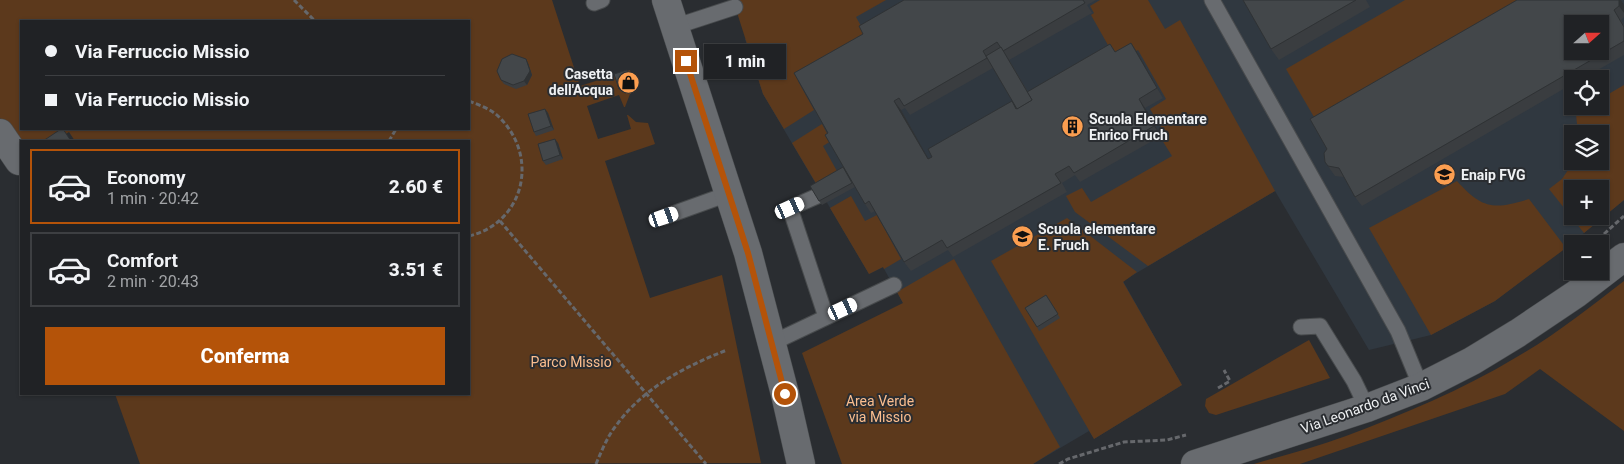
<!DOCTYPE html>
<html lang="it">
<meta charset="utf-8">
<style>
body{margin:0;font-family:Roboto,sans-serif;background:#282a2d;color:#f1f3f6;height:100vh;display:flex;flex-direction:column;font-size:19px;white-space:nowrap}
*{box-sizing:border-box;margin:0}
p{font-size:16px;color:#a2a4a7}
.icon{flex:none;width:28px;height:28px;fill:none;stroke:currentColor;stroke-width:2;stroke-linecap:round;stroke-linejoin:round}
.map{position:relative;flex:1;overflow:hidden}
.sheet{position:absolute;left:20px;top:140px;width:450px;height:255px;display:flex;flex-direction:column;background:#202225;border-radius:0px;box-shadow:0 1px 4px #0004,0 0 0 1px #3d3f42}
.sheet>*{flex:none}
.guide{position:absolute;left:20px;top:20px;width:450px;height:110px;border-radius:0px;box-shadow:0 1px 4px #0004,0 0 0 1px #3d3f42;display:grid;align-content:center;height:110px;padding:0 25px;background:#202225}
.needle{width:32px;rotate:69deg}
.controls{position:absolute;left:1564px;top:15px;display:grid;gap:10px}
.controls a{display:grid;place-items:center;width:45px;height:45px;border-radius:0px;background:#202225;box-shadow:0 1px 4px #0004,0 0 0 1px #3d3f42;font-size:25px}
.end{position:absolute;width:22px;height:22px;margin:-11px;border:6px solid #b45309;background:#fff;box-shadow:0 0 0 2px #fff}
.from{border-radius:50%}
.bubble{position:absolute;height:35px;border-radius:0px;background:#202225;box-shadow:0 1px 4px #0004,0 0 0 1px #3d3f42;font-size:16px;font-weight:800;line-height:35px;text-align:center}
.car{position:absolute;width:15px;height:30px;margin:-15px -8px;border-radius:6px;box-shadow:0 0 4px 1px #0007;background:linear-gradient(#fff 24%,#345 0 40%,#fff 0 76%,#345 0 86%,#fff 0)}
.guide b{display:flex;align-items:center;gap:18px;height:48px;font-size:19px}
.guide b+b{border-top:1px solid #3d3f42}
.guide i{width:12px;height:12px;background:#f1f3f6}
ul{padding:9px 0 0;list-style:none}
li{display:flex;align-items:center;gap:15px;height:75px;margin:0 10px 8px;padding:0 15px;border:2px solid #3d3f42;border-radius:0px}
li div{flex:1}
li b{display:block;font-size:19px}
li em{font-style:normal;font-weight:800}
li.current{border-color:#b45309}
li>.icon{width:45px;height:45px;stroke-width:1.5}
.action{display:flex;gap:10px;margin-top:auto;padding:10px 25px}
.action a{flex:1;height:58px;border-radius:0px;background:#b45309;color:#fff;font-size:20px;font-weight:800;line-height:58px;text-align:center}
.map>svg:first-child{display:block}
.built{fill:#303840;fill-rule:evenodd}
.green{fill:#5c391c;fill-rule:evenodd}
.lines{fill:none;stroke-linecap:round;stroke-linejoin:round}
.service-casing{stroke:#484b4d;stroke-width:17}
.minor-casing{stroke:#484b4d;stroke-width:29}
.tertiary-casing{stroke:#484b4d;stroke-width:29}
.path{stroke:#66686c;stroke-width:3;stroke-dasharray:5 2.5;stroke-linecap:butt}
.service{stroke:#686b6f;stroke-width:15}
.minor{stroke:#686b6f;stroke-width:28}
.tertiary{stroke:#686b6f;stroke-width:28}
.wall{fill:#3a3d40;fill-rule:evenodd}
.shaded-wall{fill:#2f3234}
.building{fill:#43474a;stroke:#2f3234;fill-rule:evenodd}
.route{stroke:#b45309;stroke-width:6}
.labels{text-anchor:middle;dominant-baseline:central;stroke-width:4;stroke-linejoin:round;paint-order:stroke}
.poi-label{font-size:14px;font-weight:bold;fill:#eff1f3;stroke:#2a2d31;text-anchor:start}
.park-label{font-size:14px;fill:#fbbe8f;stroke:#2a2d31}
.street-label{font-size:14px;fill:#eff1f3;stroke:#2a2d31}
</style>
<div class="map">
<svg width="1624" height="464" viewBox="0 0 1624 464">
<rect width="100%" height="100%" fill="#2a2d31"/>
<path class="built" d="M815,0H1624V200L1584,233L1495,301L1431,335L1369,350L1275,191L1123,281L1182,385L1094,439L1089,431L1033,464L903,303L883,267L869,274L763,94L745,39ZM1572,24H1600V51H1572ZM1572,79H1600V106H1572ZM1572,134H1600V161H1572ZM1572,189H1600V216H1572Z"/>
<g class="green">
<path d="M0,0H552L580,86L630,70L636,89L630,94L625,107H624L619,95L587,106L598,139L631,129L627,115H628L636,122L648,123L655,144L605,161L650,298L722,275L761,463L140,464L115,394H469V141H75L69,132L55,141H21V150L0,118ZM21,21H469V129H21Z"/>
<path d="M733,0H886L856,17L865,33L866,42L798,81L814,110L784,129L763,94Z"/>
<path d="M1100,0H1148L1165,29L1180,20L1275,191L1148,266L1075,212L1066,196L1082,188L1091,202L1172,156L1162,140L1167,137L1150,109L1166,99L1138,50L1122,59L1113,54L1091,15L1094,13L1090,6Z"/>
<path d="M1405,0H1522L1314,117L1286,69Z"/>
<path d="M1624,85V200L1584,233L1549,189L1562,179L1574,161H1600V134H1578L1576,114L1588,106H1600V99ZM1572,189H1600V216H1572Z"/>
<path d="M822,124L831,141L823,146L838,173L817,185L792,143Z"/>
<path d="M1457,181C1482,209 1494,210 1529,199L1566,248L1495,301L1431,335L1369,228Z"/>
<path d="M851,196L865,221L877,215L901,259L884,269L883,267L869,274L830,208Z"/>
<path d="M1067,218L1137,272L1123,282L1182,385L1094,439L991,261Z"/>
<path d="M954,259L1060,447L1033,464H842L802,353L903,303L897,292Z"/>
<path d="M1624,281V431L1540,369L1505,394L1300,464H1254C1285,455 1316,447 1346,436C1404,414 1462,390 1515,358C1554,336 1589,308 1624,281Z"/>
<path d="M1309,340L1330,378L1216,415L1209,413L1205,406L1206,399Z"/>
</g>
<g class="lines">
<defs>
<g id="service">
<path d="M1212,0L1398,331L1421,387"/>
<path d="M594,3L602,0"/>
<path d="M674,27L735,7"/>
<path d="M822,194L790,208L826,317"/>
<path d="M664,217L728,194"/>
<path d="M1301,327L1320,326L1354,381L1367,408"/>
<path d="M772,343L894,285"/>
</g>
<g id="minor">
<path d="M666,0L748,253L785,394L801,464"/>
<path d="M0,133L19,161"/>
</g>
<path id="tertiary" d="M1195,464L1367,408L1421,387L1472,361L1518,333L1576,294L1624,257"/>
</defs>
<use href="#service" class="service-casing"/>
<use href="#minor" class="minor-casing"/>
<use href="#tertiary" class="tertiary-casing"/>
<g class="path">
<path d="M294,0L315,21"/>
<path d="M469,101C479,105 491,109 499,117C540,157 524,223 469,236"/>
<path d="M389,141L396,129"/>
<path d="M500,221L706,464"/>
<path d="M1604,234L1624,216"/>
<path d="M1218,388L1230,381L1224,370"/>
<path d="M596,464C602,450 608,435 618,423C645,387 686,366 727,350"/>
<path d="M1059,464L1068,459L1124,442L1167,440L1186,435"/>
</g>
<use href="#service" class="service"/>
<use href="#minor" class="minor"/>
<use href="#tertiary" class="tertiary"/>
</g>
<g class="wall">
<path d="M904,0H1096L1087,5L1092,13L1009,60L1008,58L1028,92L1110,44L1115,52H1137L1163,98L1145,108L1161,136L1080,182L1075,175L1062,183L1067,192L953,257L948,250L911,271L904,262L875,211L871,213L865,204L855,187L822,205L819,201L843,167L828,133L863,34ZM993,68L1016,107L928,159L901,110L905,108L910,115Z"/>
<path d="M1243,0H1366L1370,7L1279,60L1271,49Z"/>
<path d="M1517,0H1621L1624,5V17L1621,20L1624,25V55L1582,79H1572V84L1362,206L1355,197L1344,177L1335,176L1325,162L1327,149Z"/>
<path d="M528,63L532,75L527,85L516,89L504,84L501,80Z"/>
<path d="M627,70L629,74L634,88L622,92L619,89Z"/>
<path d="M545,109L548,113L554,130L536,136L534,132Z"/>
<path d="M558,143L563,159L546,165L543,161Z"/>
<path d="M1049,299L1060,318L1039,331L1037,327Z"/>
</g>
<g class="shaded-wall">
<path d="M1619,0H1621L1624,5V13L1619,6Z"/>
<path d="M1131,43L1137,52L1163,98L1157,88Z"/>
<path d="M526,59L528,63L532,75L527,85L524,81Z"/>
<path d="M627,70L629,74L634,88L632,85Z"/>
<path d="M1139,99L1145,108L1161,136L1154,126Z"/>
<path d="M894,101L901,110L934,169L928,159Z"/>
<path d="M545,109L548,113L554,130L551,126Z"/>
<path d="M555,139L558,143L563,159L560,155Z"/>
</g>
<g class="building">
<path d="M904,0H1083L1085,3L1003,51L997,42L983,51L987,58L904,106L899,98L894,101L928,159L932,157L928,149L1012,101L1016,109L1032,100L1027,92L1110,44L1115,52L1131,43L1157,88L1139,99L1154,126L1074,173L1069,166L1055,174L1061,183L947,248L942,240L904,262L869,201L865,204L825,135L828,133L794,73L863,34L859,26Z"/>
<path d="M1243,0H1356L1271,49Z"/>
<path d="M1517,0H1619V6L1614,10L1624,27V41L1355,197L1339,168L1328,166L1325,162L1324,153L1327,149L1310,119ZM1572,24H1600V51H1572Z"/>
<path d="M1001,47L1032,100L1017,109L986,56Z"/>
<path d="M512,54L526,59L530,71L524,81L513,85L501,80L497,71L502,59Z"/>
<path d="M627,70L632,85L619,89L614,74Z"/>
<path d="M545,109L551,126L534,132L528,114Z"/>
<path d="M61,129H63L71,141H43Z"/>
<path d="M555,139L560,155L543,161L538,144Z"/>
<path d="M843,167L852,183L819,201L810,186Z"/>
<path d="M1046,295L1058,314L1037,327L1025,308Z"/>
</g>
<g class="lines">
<path class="route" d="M686,61L748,253L785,394"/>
</g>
<defs>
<symbol id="shop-disc" viewBox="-11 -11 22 22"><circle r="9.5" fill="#fb9e50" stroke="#2a2d31"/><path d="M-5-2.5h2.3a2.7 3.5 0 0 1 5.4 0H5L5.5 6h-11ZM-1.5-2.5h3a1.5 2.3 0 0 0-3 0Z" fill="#111"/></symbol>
<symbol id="building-disc" viewBox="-11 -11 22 22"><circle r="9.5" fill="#fb9e50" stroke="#2a2d31"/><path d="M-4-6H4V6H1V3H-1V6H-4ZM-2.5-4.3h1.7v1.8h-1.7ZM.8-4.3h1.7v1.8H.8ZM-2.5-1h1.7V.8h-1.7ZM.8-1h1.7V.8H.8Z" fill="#111"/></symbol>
<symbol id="school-disc" viewBox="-11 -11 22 22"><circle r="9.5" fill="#fb9e50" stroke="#2a2d31"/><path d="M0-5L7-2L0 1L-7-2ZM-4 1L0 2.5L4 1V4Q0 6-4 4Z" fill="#111"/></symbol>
</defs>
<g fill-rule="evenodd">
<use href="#shop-disc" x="616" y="70" width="25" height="25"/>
<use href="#building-disc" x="1060" y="114" width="25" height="25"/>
<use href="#school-disc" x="1432" y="162" width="25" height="25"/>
<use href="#school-disc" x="1010" y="224" width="25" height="25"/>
</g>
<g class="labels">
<g class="poi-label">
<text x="613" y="74" text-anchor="end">Casetta<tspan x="613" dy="16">dell'Acqua</tspan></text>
<text x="1089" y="119">Scuola Elementare<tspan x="1089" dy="16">Enrico Fruch</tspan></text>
<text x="1461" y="175">Enaip FVG</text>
<text x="1038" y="229">Scuola elementare<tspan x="1038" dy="16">E. Fruch</tspan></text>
</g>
<g class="park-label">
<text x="571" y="362">Parco Missio</text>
<text x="880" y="401">Area Verde<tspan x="880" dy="16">via Missio</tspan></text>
</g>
<g class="street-label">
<text transform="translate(1365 406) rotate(-20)">Via Leonardo da Vinci</text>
</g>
</g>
</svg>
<div class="controls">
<a><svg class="needle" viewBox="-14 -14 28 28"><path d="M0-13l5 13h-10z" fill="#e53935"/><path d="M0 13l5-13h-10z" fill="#a2a4a7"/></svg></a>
<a><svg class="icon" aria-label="locate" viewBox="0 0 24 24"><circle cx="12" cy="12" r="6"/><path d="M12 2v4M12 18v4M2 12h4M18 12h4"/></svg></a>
<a><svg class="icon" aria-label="layers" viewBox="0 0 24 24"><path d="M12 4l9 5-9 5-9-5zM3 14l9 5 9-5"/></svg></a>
<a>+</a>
<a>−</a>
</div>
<i class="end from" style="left:785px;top:394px"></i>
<i class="end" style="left:686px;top:61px"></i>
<div class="bubble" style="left:704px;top:44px;width:82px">1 min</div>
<i class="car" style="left:790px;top:208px;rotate:66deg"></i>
<i class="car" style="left:664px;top:217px;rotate:71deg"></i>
<i class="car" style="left:843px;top:309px;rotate:65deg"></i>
<div class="guide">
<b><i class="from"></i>Via Ferruccio Missio</b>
<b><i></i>Via Ferruccio Missio</b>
</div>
<section class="sheet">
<ul>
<li class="current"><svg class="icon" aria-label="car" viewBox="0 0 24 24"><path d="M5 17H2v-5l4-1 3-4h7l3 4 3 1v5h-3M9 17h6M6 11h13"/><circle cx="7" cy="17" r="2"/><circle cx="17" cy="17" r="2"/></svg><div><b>Economy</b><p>1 min · 20:42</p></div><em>2.60 €</em></li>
<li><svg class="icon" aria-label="car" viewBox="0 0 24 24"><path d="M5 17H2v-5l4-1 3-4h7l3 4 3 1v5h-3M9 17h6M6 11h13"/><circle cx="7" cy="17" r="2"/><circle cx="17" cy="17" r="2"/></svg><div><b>Comfort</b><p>2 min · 20:43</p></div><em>3.51 €</em></li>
</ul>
<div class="action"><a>Conferma</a></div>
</section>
</div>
